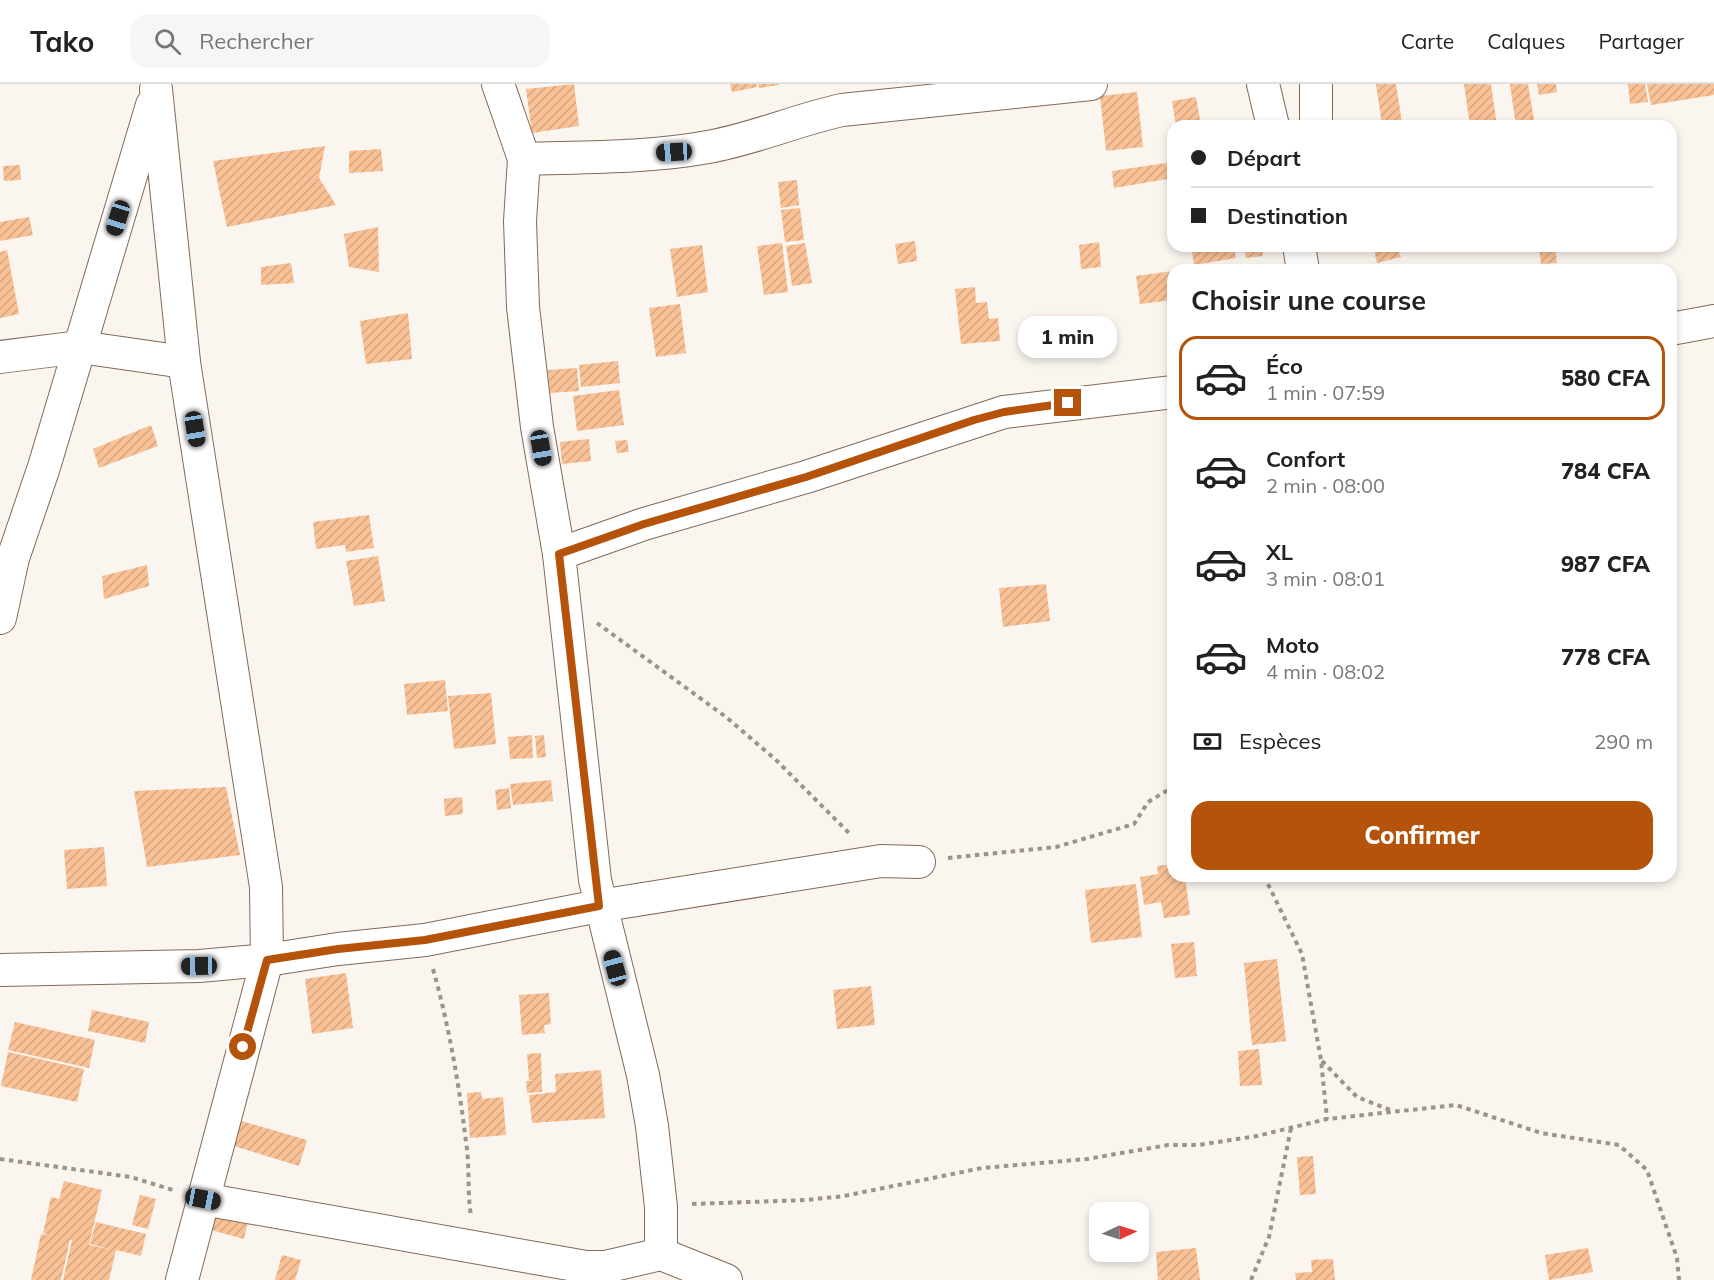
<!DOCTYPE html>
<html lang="fr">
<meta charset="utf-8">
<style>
body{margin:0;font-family:Mulish,sans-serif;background:#f6f6f6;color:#222;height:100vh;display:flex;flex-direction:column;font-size:22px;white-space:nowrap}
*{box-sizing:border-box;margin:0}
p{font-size:20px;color:#767676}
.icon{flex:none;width:33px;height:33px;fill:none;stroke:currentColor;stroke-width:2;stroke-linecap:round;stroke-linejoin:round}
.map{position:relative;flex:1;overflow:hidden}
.drawer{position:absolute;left:1167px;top:180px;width:510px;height:618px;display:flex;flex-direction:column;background:#fff;border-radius:18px;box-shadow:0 3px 9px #0003}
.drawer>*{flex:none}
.guide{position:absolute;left:1167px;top:36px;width:510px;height:132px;border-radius:18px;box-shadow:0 3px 9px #0003;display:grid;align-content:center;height:132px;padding:0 24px;background:#fff}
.needle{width:39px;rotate:86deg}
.buttons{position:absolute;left:1089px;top:1118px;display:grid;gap:12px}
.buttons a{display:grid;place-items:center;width:60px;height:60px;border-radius:12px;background:#fff;box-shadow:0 3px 9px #0003;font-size:30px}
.end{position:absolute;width:27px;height:27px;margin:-14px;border:8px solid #b45309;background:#fff;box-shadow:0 0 0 3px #fff}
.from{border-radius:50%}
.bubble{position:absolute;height:42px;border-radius:18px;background:#fff;box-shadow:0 3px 9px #0003;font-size:20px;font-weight:800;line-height:42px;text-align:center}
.car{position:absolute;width:18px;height:36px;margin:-18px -9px;border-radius:8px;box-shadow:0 0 4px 2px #0007;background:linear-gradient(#222 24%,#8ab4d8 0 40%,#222 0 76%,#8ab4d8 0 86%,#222 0)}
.guide b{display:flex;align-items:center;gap:21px;height:57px;font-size:22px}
.guide b+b{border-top:2px solid #e0e0e0}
.guide i{width:15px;height:15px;background:#222}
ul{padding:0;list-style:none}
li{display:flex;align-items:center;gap:18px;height:84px;margin:0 12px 9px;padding:0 12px;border:3px solid transparent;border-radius:18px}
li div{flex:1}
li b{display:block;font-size:22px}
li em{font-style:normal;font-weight:800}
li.current{border-color:#b45309}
li>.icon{width:54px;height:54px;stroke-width:1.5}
h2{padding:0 24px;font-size:27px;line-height:72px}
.pay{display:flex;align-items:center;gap:15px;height:66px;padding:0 24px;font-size:22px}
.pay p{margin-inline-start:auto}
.action{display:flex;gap:12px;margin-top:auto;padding:12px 24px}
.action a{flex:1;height:69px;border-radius:18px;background:#b45309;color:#fff;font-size:24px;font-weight:800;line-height:69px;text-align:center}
header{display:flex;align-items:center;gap:36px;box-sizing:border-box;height:84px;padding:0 30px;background:#fff;border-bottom:2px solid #e0e0e0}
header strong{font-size:28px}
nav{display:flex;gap:33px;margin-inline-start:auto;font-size:21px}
.search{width:420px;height:54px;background:#f6f6f6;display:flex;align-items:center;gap:15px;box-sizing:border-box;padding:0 21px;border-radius:18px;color:#767676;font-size:22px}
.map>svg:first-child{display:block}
.building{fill:url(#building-hatch)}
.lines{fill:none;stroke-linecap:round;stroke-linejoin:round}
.street-casing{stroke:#836956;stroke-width:34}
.path{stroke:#9b938c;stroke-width:4;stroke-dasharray:4.5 4.5;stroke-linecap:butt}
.street{stroke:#fff;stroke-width:32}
.route{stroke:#b45309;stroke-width:8}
</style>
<header>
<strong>Tako</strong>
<div class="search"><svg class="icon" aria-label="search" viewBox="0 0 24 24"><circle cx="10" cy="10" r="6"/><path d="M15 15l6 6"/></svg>Rechercher</div>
<nav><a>Carte</a><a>Calques</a><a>Partager</a></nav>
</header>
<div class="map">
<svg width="1714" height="1196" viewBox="0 0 1714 1196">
<defs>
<pattern id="building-hatch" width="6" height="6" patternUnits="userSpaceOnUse" patternTransform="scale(1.5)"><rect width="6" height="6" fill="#f9c196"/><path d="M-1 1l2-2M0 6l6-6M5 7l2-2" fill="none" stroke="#d6a681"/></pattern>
</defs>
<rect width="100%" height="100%" fill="#fbf5f0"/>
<g class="building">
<path d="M574,0L579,42L532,49L526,5Z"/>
<path d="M730,0H756L757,3L732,8Z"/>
<path d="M758,0H779V1L759,4Z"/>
<path d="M1376,0H1396L1402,39L1382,41Z"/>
<path d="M1464,0H1491L1497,42H1470Z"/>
<path d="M1510,0H1528L1535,42H1516Z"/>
<path d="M1537,0H1556L1557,8L1539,11Z"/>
<path d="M1628,0H1645L1648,18L1630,20Z"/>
<path d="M1647,0H1714V11L1651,21Z"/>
<path d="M1137,8L1143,63L1106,67L1100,12Z"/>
<path d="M1196,13L1201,42H1176L1172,17Z"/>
<path d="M325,62L319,94L336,121L227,143L213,77Z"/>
<path d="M381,65L383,87L349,89V67Z"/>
<path d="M1173,78V94L1114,104L1112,87Z"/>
<path d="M20,81L21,96L4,97L3,82Z"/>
<path d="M797,96L799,121L781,124L778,98Z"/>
<path d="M800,124L804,156L785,158L781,126Z"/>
<path d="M29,133L33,151L0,157V138Z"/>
<path d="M378,143L379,188L349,183L344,150Z"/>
<path d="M915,157L917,177L898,180L895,160Z"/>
<path d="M1099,158L1101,183L1081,185L1079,161Z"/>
<path d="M782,159L788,208L764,211L757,162Z"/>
<path d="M805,159L812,199L792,202L786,162Z"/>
<path d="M702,161L708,208L677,213L670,165Z"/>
<path d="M1191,162H1234L1236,174L1194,181Z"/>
<path d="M1244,162H1262L1263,172L1246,174Z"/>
<path d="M1373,162H1396L1401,173L1377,179Z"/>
<path d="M1539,162H1555L1557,179L1541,180Z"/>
<path d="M7,166L19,230L0,234V168Z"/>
<path d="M291,179L294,199L261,201V183Z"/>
<path d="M1173,187V216L1140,220L1136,192Z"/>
<path d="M975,203L976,219L987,218L989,235L998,234L1000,257L961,260L955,205Z"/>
<path d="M680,220L686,269L656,273L649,224Z"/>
<path d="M408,229L412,275L366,280L360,237Z"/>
<path d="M618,277L620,299L581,303L579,281Z"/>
<path d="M577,284L579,307L550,309L548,286Z"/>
<path d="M619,306L624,341L577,347L573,312Z"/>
<path d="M151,341L158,362L99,384L93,365Z"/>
<path d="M589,355L591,377L562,380L560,358Z"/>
<path d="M627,356L629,368L617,369L615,357Z"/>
<path d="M369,431L374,464L346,468L345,461L316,465L313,438Z"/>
<path d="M378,472L385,517L354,522L346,477Z"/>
<path d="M147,481L149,502L104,515L102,492Z"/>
<path d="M1046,500L1050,537L1003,543L999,504Z"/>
<path d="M445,596L448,627L407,631L404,600Z"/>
<path d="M491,609L496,660L454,665L448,612Z"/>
<path d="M532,651L533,674L510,675L508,653Z"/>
<path d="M544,651L546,673L537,674L535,652Z"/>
<path d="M551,696L553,717L513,721L510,700Z"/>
<path d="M226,703L240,771L147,783L134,707Z"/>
<path d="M509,704L511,724L497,726L495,706Z"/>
<path d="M462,713L463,730L445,732L444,715Z"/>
<path d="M104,763L107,802L67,805L64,766Z"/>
<path d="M1173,780V792H1185L1190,831L1164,834L1161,818L1144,821L1140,793L1158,790L1157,782Z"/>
<path d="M1136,800L1142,853L1091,859L1085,806Z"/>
<path d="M1194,858L1197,892L1175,894L1171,860Z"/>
<path d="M1277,875L1286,957L1252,961L1244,879Z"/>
<path d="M346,889L353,944L312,950L305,895Z"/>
<path d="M871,902L875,941L837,945L833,906Z"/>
<path d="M549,909L551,940L544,941L545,949L522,951L519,911Z"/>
<path d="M92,926L149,938L145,959L88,947Z"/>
<path d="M15,938L95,956L89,984L8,966Z"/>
<path d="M1259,965L1262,1001L1240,1002L1238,967Z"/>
<path d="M8,968L84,985L77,1018L1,1002Z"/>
<path d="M541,969L542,1008L527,1009L526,997L536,996H529L527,970Z"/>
<path d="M601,986L605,1034L532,1039L529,1011L556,1008L555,990Z"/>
<path d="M481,1008L482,1015L503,1013L506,1051L470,1054L467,1009Z"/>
<path d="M235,1035L307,1056L299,1082L227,1060Z"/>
<path d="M1313,1072L1316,1110L1300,1111L1297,1073Z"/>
<path d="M64,1097L102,1106L89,1161L113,1166L90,1160L96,1138L146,1150L141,1172L116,1166L109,1196H63L72,1156H70L61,1196H31L41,1150L49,1151L43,1149L51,1113L59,1115Z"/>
<path d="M140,1111L156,1115L148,1145L132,1141Z"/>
<path d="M216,1125L249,1133L244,1155L211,1146Z"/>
<path d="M1196,1164L1200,1196H1158L1156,1168Z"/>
<path d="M1588,1164L1593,1188L1549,1196L1545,1171Z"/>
<path d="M282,1171L301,1176L295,1196H275Z"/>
<path d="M1333,1175L1335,1196H1296L1295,1189L1312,1188L1311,1176Z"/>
</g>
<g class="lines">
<defs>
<g id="street">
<path d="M498,0L524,75C585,73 648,74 708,63C754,55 796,36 842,26L1091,0"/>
<path d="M1263,0L1273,42"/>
<path d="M1316,0V42"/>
<path d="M156,5L184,278L266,803L267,876L182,1196"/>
<path d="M524,75L520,137L523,223L537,343L559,470L595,796L643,991L652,1042L661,1123V1170"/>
<path d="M1299,162L1303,186"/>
<path d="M1671,245L1714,237"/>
<path d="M0,273L80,263L184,278"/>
<path d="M559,470L644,440L806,393L1004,328L1173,308"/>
<path d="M0,534L13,474L44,383L152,21"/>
<path d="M0,886L199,882L267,876L338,865L425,856L599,822L881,777L919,778"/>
<path d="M203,1115L586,1183H605L661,1170L726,1196"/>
</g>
</defs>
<use href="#street" class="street-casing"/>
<g class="path">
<path d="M597,539L726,633L775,675L851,751"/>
<path d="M948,774L1056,763L1134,740L1148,718L1173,703"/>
<path d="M1264,792L1302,870L1321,976L1327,1035"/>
<path d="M433,885C449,942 459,1000 466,1058C470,1083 467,1107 471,1132"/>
<path d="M1322,977L1357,1013L1393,1027"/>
<path d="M0,1075L131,1093L176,1107"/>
<path d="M692,1120L807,1116L844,1112L982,1084L1087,1075L1168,1061H1198L1257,1052L1327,1035L1456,1021L1541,1049L1619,1061L1647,1086L1677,1174L1679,1196"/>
<path d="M1251,1196L1269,1153L1291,1044"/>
</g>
<use href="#street" class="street"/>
</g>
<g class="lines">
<path class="route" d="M243,963L267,876L338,865L425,856L599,822L559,470L644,440L806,393L974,336L1004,328L1068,319"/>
</g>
</svg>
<div class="buttons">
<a><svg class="needle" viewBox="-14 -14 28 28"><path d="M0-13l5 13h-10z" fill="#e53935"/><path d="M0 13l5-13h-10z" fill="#767676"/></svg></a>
</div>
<i class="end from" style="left:243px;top:963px"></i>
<i class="end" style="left:1068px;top:319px"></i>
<div class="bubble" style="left:1018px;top:232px;width:99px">1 min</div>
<i class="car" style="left:674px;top:68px;rotate:267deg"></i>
<i class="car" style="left:118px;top:134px;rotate:197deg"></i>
<i class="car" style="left:195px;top:345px;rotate:171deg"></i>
<i class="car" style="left:541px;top:364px;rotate:170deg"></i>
<i class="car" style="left:199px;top:882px;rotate:269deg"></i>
<i class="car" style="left:615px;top:884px;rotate:345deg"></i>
<i class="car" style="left:203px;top:1115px;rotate:101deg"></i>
<div class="guide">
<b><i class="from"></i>Départ</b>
<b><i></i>Destination</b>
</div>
<section class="drawer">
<h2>Choisir une course</h2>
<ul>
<li class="current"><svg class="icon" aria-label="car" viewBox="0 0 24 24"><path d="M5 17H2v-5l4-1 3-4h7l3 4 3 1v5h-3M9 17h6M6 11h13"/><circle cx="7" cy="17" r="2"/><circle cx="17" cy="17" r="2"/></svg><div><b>Éco</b><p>1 min · 07:59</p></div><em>580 CFA</em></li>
<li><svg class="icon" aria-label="car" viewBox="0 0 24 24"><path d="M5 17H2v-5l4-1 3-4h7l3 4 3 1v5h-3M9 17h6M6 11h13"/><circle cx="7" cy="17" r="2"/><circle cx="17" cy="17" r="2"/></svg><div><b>Confort</b><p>2 min · 08:00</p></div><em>784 CFA</em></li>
<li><svg class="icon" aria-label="car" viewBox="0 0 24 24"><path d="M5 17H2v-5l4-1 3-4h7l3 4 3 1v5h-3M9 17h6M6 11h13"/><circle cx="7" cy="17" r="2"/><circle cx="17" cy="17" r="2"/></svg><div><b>XL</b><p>3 min · 08:01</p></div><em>987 CFA</em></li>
<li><svg class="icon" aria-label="car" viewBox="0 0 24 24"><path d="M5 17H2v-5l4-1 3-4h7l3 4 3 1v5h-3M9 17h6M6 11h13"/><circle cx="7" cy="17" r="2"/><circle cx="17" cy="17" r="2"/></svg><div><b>Moto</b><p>4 min · 08:02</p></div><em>778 CFA</em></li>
</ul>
<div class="pay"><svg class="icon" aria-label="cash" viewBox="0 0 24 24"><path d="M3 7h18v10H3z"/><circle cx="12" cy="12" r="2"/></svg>Espèces<p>290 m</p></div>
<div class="action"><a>Confirmer</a></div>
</section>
</div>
